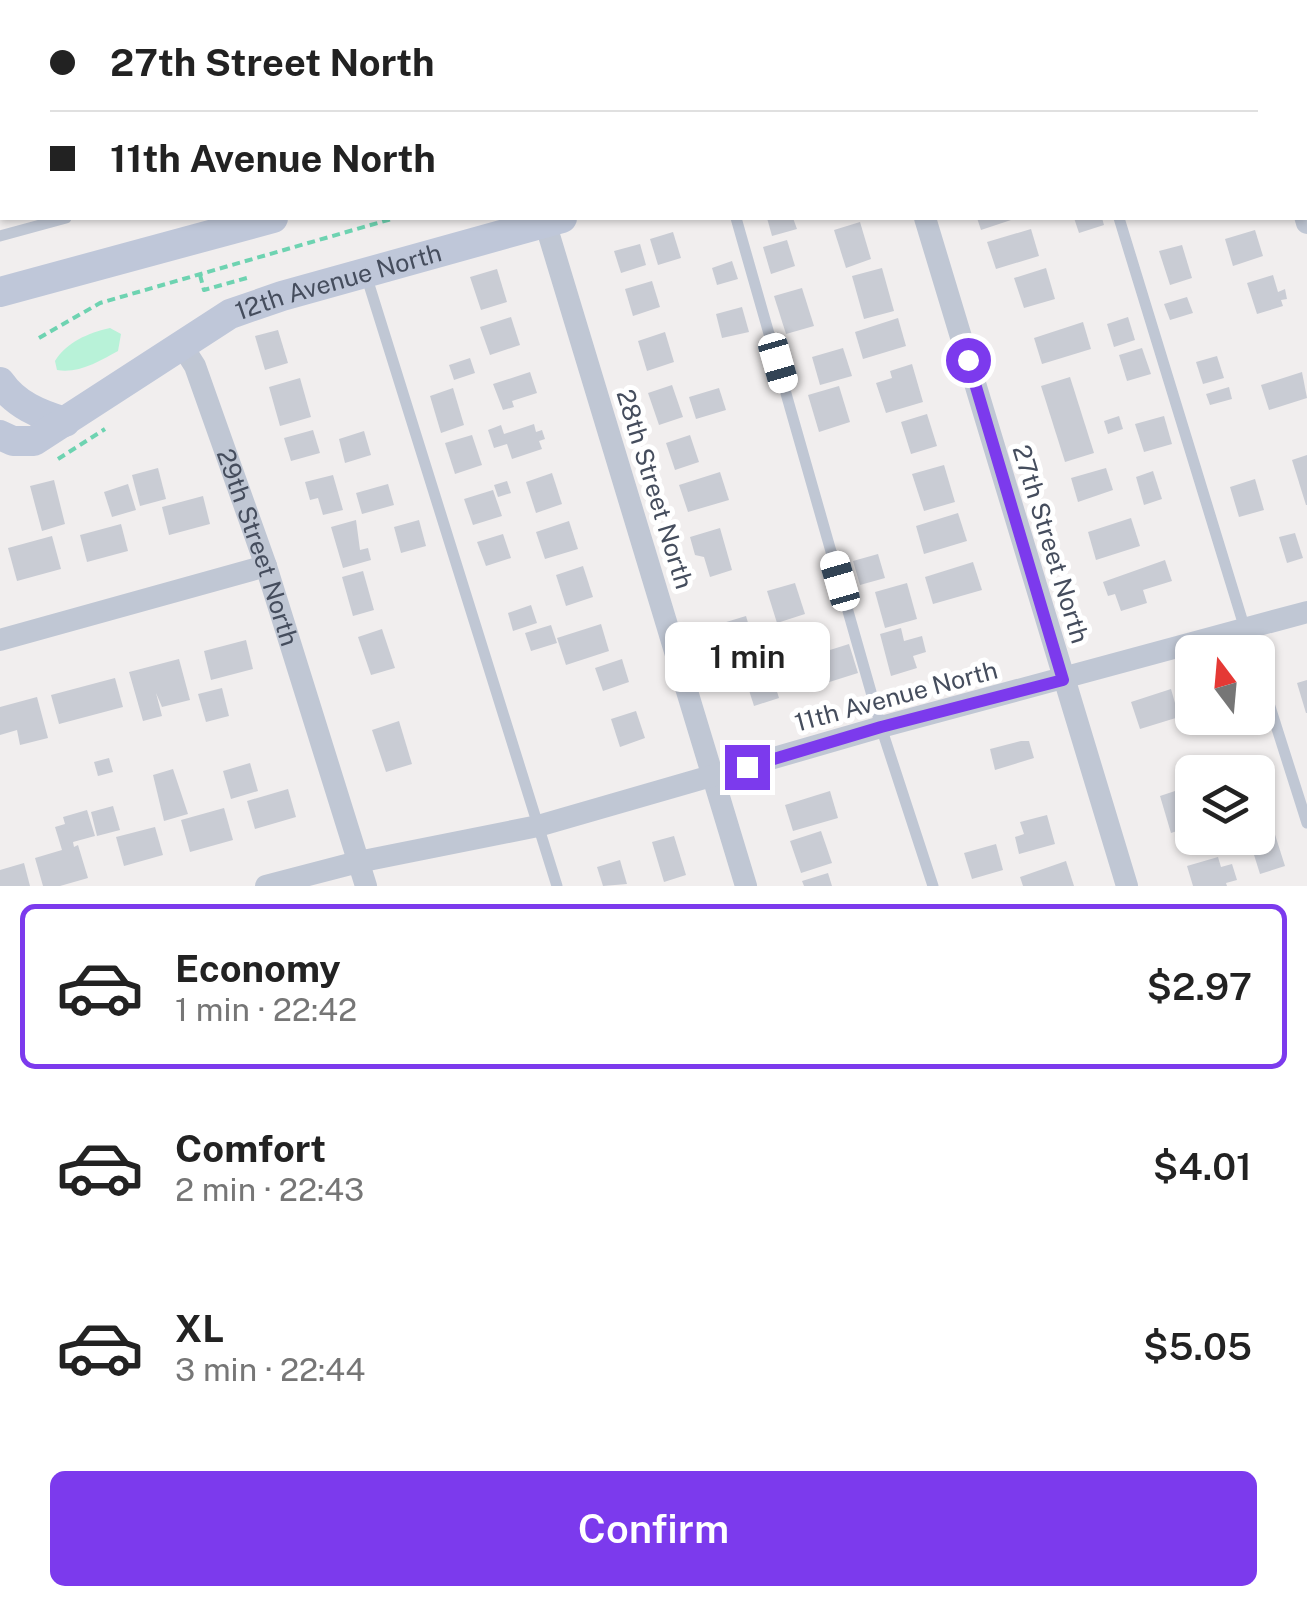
<!DOCTYPE html>
<meta charset="utf-8">
<style>
body{margin:0;font-family:"Public Sans",sans-serif;background:#f2f2f2;color:#222;height:100vh;display:flex;flex-direction:column;font-size:38px;white-space:nowrap}
*{box-sizing:border-box;margin:0}
p{font-size:32px;color:#767676}
.icon{flex:none;width:55px;height:55px;fill:none;stroke:currentColor;stroke-width:2;stroke-linecap:round;stroke-linejoin:round}
.map{position:relative;height:886px;overflow:hidden}
.drawer{display:flex;flex-direction:column;background:#fff;flex:1}
.drawer>*{flex:none}
.banner{position:absolute;left:0px;top:0px;width:1308px;height:220px;box-shadow:0 2px 8px #0004;display:grid;align-content:center;height:220px;padding:0 50px;background:#fff}
.needle{width:65px;rotate:344deg}
.fabs{position:absolute;left:1175px;top:635px;display:grid;gap:20px}
.fabs a{display:grid;place-items:center;width:100px;height:100px;border-radius:15px;background:#fff;box-shadow:0 2px 8px #0004;font-size:50px}
.end{position:absolute;width:45px;height:45px;margin:-22px;border:12px solid #7c3aed;background:#fff;box-shadow:0 0 0 5px #fff}
.from{border-radius:50%}
.bubble{position:absolute;height:70px;border-radius:15px;background:#fff;box-shadow:0 2px 8px #0004;font-size:32px;font-weight:600;line-height:70px;text-align:center}
.car{position:absolute;width:30px;height:60px;margin:-30px -15px;border-radius:12px;box-shadow:0 0 8px 2px #0007;background:linear-gradient(#fff 24%,#345 0 40%,#fff 0 76%,#345 0 86%,#fff 0)}
.banner b{display:flex;align-items:center;gap:35px;height:95px;font-size:38px}
.banner b+b{border-top:2px solid #e0e0e0}
.banner i{width:25px;height:25px;background:#222}
ul{padding:18px 0 0;list-style:none}
li{display:flex;align-items:center;gap:30px;height:165px;margin:0 20px 15px;padding:0 30px;border:5px solid transparent;border-radius:15px}
li div{flex:1}
li b{display:block;font-size:38px}
li em{font-style:normal;font-weight:600}
li.on{border-color:#7c3aed}
li>.icon{width:90px;height:90px;stroke-width:1.5}
.button{display:flex;gap:20px;margin-top:auto;padding:20px 50px}
.button a{flex:1;height:115px;border-radius:15px;background:#7c3aed;color:#fff;font-size:40px;font-weight:600;line-height:115px;text-align:center}
.map>svg:first-child{display:block}
.green{fill:#b8f2d8}
.building{fill:#c9ccd4}
.lines{fill:none;stroke-linecap:round;stroke-linejoin:round}
.path{stroke:#6ed3b1;stroke-width:4;stroke-dasharray:8 5;stroke-linecap:butt}
.lane{stroke:#c0c7d4;stroke-width:11}
.street{stroke:#c0c7d4;stroke-width:22}
.secondary{stroke:#bfc7d9;stroke-width:30}
.rail-casing{stroke:#afb1b9;stroke-width:10}
.rail{stroke:#fff;stroke-width:6;stroke-dasharray:19;stroke-linecap:butt}
.route{stroke:#7c3aed;stroke-width:12}
.labels{text-anchor:middle;dominant-baseline:central;stroke-width:10;stroke-linejoin:round;paint-order:stroke}
.street-label{font-size:25px;fill:#454d5d;stroke:#fff}
</style>
<div class="map">
<svg width="1307" height="886" viewBox="0 0 1307 886">
<rect width="100%" height="100%" fill="#f1eeee"/>
<path class="green" d="M110,328L121,334L118,351C100,361 78,374 57,370L55,361C67,342 88,333 110,328Z"/>
<g class="building">
<path d="M767,218H793L797,229L772,236Z"/>
<path d="M977,218H1017L981,230Z"/>
<path d="M1074,218H1102L1104,225L1079,233Z"/>
<path d="M860,222L871,259L846,268L834,230Z"/>
<path d="M1031,229L1039,256L996,269L987,242Z"/>
<path d="M1255,230L1263,256L1233,266L1225,239Z"/>
<path d="M673,232L681,258L658,265L650,239Z"/>
<path d="M787,240L795,266L771,274L763,247Z"/>
<path d="M640,244L646,265L621,273L614,251Z"/>
<path d="M1182,245L1192,278L1170,285L1159,251Z"/>
<path d="M732,261L738,279L717,285L712,268Z"/>
<path d="M882,268L894,311L864,319L852,276Z"/>
<path d="M1046,268L1055,299L1024,308L1014,278Z"/>
<path d="M497,269L507,302L481,310L470,277Z"/>
<path d="M1273,275L1278,292L1285,289L1287,299L1281,300L1283,306L1257,314L1247,283Z"/>
<path d="M652,281L660,307L633,316L625,289Z"/>
<path d="M802,288L814,326L786,334L774,296Z"/>
<path d="M1187,297L1193,313L1170,320L1164,304Z"/>
<path d="M742,307L749,332L722,338L716,314Z"/>
<path d="M511,317L520,345L490,355L480,327Z"/>
<path d="M1128,317L1135,340L1114,347L1107,324Z"/>
<path d="M898,318L906,346L863,359L855,332Z"/>
<path d="M1083,322L1091,349L1042,364L1034,338Z"/>
<path d="M278,330L288,363L265,370L255,336Z"/>
<path d="M665,332L674,362L647,371L638,341Z"/>
<path d="M843,348L852,376L820,385L812,357Z"/>
<path d="M1142,348L1151,374L1127,381L1119,355Z"/>
<path d="M1217,356L1224,378L1203,384L1196,362Z"/>
<path d="M470,358L475,373L454,380L449,365Z"/>
<path d="M912,364L923,402L886,413L876,383L892,378L890,371Z"/>
<path d="M530,372L537,393L512,401L514,407L503,410L493,384Z"/>
<path d="M1302,372L1307,398L1269,410L1261,385Z"/>
<path d="M1070,377L1094,453L1065,462L1041,386Z"/>
<path d="M300,378L311,417L280,426L269,387Z"/>
<path d="M672,385L683,417L659,425L648,393Z"/>
<path d="M839,386L850,422L819,432L808,395Z"/>
<path d="M1229,387L1232,399L1210,405L1206,394Z"/>
<path d="M453,388L464,425L441,433L430,396Z"/>
<path d="M719,388L726,410L696,419L689,397Z"/>
<path d="M927,414L937,446L911,454L901,422Z"/>
<path d="M1119,416L1123,429L1108,434L1104,421Z"/>
<path d="M1164,416L1172,444L1144,452L1135,424Z"/>
<path d="M534,424L536,432L542,430L545,439L539,441L542,449L512,459L507,444L494,448L488,430L501,425L504,434Z"/>
<path d="M313,430L320,453L291,461L284,438Z"/>
<path d="M364,431L371,455L345,463L339,439Z"/>
<path d="M472,435L482,465L455,474L445,443Z"/>
<path d="M690,435L699,462L675,470L666,443Z"/>
<path d="M1307,455V505H1306L1292,460Z"/>
<path d="M944,465L955,502L924,511L912,474Z"/>
<path d="M158,468L166,499L140,506L132,475Z"/>
<path d="M1106,468L1113,490L1078,502L1071,478Z"/>
<path d="M1153,471L1162,499L1144,505L1136,477Z"/>
<path d="M720,472L729,500L688,512L679,485Z"/>
<path d="M552,473L562,504L536,513L526,482Z"/>
<path d="M333,475L343,510L323,515L318,498L310,500L305,482Z"/>
<path d="M1255,479L1264,510L1239,517L1230,487Z"/>
<path d="M54,480L65,524L42,531L30,486Z"/>
<path d="M507,481L511,493L498,497L494,485Z"/>
<path d="M128,484L136,510L112,517L104,492Z"/>
<path d="M388,484L394,505L362,514L356,493Z"/>
<path d="M493,490L502,516L473,525L464,499Z"/>
<path d="M203,496L210,524L169,535L162,507Z"/>
<path d="M958,513L967,541L924,554L916,526Z"/>
<path d="M1131,518L1140,546L1096,560L1088,532Z"/>
<path d="M356,520L360,550L368,548L371,560L343,568L331,527Z"/>
<path d="M419,520L426,546L401,553L394,527Z"/>
<path d="M569,521L578,549L545,559L536,532Z"/>
<path d="M121,524L128,551L87,562L80,535Z"/>
<path d="M720,528L732,570L710,577L704,557L695,555L690,537Z"/>
<path d="M1295,533L1303,558L1287,563L1279,537Z"/>
<path d="M503,534L511,558L486,566L477,542Z"/>
<path d="M52,536L61,569L17,581L8,548Z"/>
<path d="M878,554L885,578L860,585L853,561Z"/>
<path d="M1165,560L1172,581L1143,590L1147,603L1121,611L1115,594L1108,596L1103,582Z"/>
<path d="M973,562L982,590L933,604L925,577Z"/>
<path d="M583,566L593,597L566,606L556,575Z"/>
<path d="M363,571L374,610L353,616L342,577Z"/>
<path d="M795,583L805,614L777,623L767,591Z"/>
<path d="M907,583L917,619L885,628L875,592Z"/>
<path d="M531,605L537,623L513,631L508,613Z"/>
<path d="M746,616L756,650L733,657L723,623Z"/>
<path d="M601,624L609,651L566,665L557,638Z"/>
<path d="M551,625L557,643L531,651L525,633Z"/>
<path d="M901,628L904,641L922,636L926,652L913,656L917,668L891,676L880,634Z"/>
<path d="M382,629L395,668L371,675L358,637Z"/>
<path d="M246,640L253,669L211,680L204,651Z"/>
<path d="M849,644L858,673L823,684L814,655Z"/>
<path d="M179,659L190,700L162,707L156,693L162,716L143,721L129,672Z"/>
<path d="M622,659L629,682L603,691L595,668Z"/>
<path d="M772,676L779,698L754,706L747,684Z"/>
<path d="M115,678L123,707L59,724L51,695Z"/>
<path d="M1307,680V713H1306L1297,683Z"/>
<path d="M222,688L229,716L206,722L198,694Z"/>
<path d="M1171,689L1179,717L1140,729L1131,702Z"/>
<path d="M37,697L48,738L20,745L17,730L0,735V707Z"/>
<path d="M636,711L645,738L620,747L611,719Z"/>
<path d="M399,721L412,764L386,772L372,730Z"/>
<path d="M1021,741H1029L1034,758L995,770L990,749Z"/>
<path d="M109,758L113,772L98,776L94,762Z"/>
<path d="M250,763L258,791L231,799L223,771Z"/>
<path d="M173,769L188,814L164,821L153,775Z"/>
<path d="M1187,787L1192,805V826L1171,833L1160,796Z"/>
<path d="M288,789L296,817L255,829L247,801Z"/>
<path d="M830,791L838,818L793,831L785,805Z"/>
<path d="M113,806L120,830L97,836L91,812Z"/>
<path d="M224,808L233,840L190,852L181,820Z"/>
<path d="M87,810L95,836L73,842L74,847L78,845L88,878L60,886H43L35,858L62,850L55,827L65,824L63,817Z"/>
<path d="M1047,815L1055,844L1019,854L1015,837L1024,834L1020,822Z"/>
<path d="M1271,822L1285,866L1260,874L1250,842L1262,838L1259,826Z"/>
<path d="M155,827L163,855L124,866L116,837Z"/>
<path d="M821,831L832,863L801,873L790,841Z"/>
<path d="M674,836L686,875L664,882L652,842Z"/>
<path d="M996,844L1003,870L972,879L964,853Z"/>
<path d="M1218,857L1221,867L1232,864L1237,880L1226,883L1227,886H1193L1187,866Z"/>
<path d="M620,860L627,884L603,886L597,867Z"/>
<path d="M1066,861L1074,886H1023L1020,877Z"/>
<path d="M24,863L30,886H0V870Z"/>
<path d="M828,873L832,886H804L802,881Z"/>
</g>
<g class="lines">
<g class="path">
<path d="M1149,2L1158,0"/>
<path d="M200,275L204,290L247,278"/>
<path d="M39,338L100,303L395,218"/>
<path d="M58,459L105,429"/>
</g>
<g class="lane">
<path d="M361,0L362,2"/>
<path d="M328,2L337,0"/>
<path d="M961,2H985"/>
<path d="M0,93H2"/>
<path d="M736,218L881,727L933,886"/>
<path d="M1119,218L1252,652"/>
<path d="M0,236L66,218"/>
<path d="M366,275L557,886"/>
<path d="M1258,669L1307,823"/>
</g>
<g class="street">
<path d="M1305,216L1307,223"/>
<path d="M925,218L1127,886"/>
<path d="M545,222L746,886"/>
<path id="s1" d="M181,344L195,366L266,566L366,886"/>
<path d="M0,640L266,566"/>
<path d="M266,886L358,862L538,826L881,727L1307,612"/>
</g>
<g class="secondary">
<path d="M1046,2L1055,0"/>
<path d="M1305,131L1307,132"/>
<path d="M0,292L273,218"/>
<path d="M0,382C16,405 39,414 65,422"/>
<path id="s2" d="M0,435L13,441H34L230,314L282,296L562,218"/>
</g>
<defs>
<g id="rail">
<path d="M1163,0L1175,2"/>
<path d="M101,2L110,0"/>
<path d="M174,2L183,0"/>
<path d="M366,2L375,0"/>
<path d="M0,30L2,29"/>
<path d="M1305,30H1307"/>
<path d="M0,51H2"/>
<path d="M0,104H2"/>
</g>
</defs>
<use href="#rail" class="rail-casing"/>
<use href="#rail" class="rail"/>
</g>
<g class="lines">
<path class="route" d="M747,767L881,727L1063,680L968,360"/>
</g>
<g class="labels">
<g class="street-label">
<text stroke="none"><textPath href="#s2" startOffset="382">12th Avenue North</textPath></text>
<text transform="translate(655 489) rotate(73)">28th Street North</text>
<text transform="translate(1051 544) rotate(73)">27th Street North</text>
<text stroke="none"><textPath href="#s1" startOffset="218">29th Street North</textPath></text>
<text transform="translate(896 696) rotate(-15)">11th Avenue North</text>
</g>
</g>
</svg>
<div class="fabs">
<a><svg class="needle" viewBox="-14 -14 28 28"><path d="M0-13l5 13h-10z" fill="#e53935"/><path d="M0 13l5-13h-10z" fill="#767676"/></svg></a>
<a><svg class="icon" aria-label="layers" viewBox="0 0 24 24"><path d="M12 4l9 5-9 5-9-5zM3 14l9 5 9-5"/></svg></a>
</div>
<i class="end from" style="left:968px;top:360px"></i>
<i class="end" style="left:747px;top:767px"></i>
<div class="bubble" style="left:665px;top:622px;width:165px">1 min</div>
<i class="car" style="left:778px;top:363px;rotate:164deg"></i>
<i class="car" style="left:840px;top:581px;rotate:344deg"></i>
<div class="banner">
<b><i class="from"></i>27th Street North</b>
<b><i></i>11th Avenue North</b>
</div>
</div>
<section class="drawer">
<ul>
<li class="on"><svg class="icon" aria-label="car" viewBox="0 0 24 24"><path d="M5 17H2v-5l4-1 3-4h7l3 4 3 1v5h-3M9 17h6M6 11h13"/><circle cx="7" cy="17" r="2"/><circle cx="17" cy="17" r="2"/></svg><div><b>Economy</b><p>1 min · 22:42</p></div><em>$2.97</em></li>
<li><svg class="icon" aria-label="car" viewBox="0 0 24 24"><path d="M5 17H2v-5l4-1 3-4h7l3 4 3 1v5h-3M9 17h6M6 11h13"/><circle cx="7" cy="17" r="2"/><circle cx="17" cy="17" r="2"/></svg><div><b>Comfort</b><p>2 min · 22:43</p></div><em>$4.01</em></li>
<li><svg class="icon" aria-label="car" viewBox="0 0 24 24"><path d="M5 17H2v-5l4-1 3-4h7l3 4 3 1v5h-3M9 17h6M6 11h13"/><circle cx="7" cy="17" r="2"/><circle cx="17" cy="17" r="2"/></svg><div><b>XL</b><p>3 min · 22:44</p></div><em>$5.05</em></li>
</ul>
<div class="button"><a>Confirm</a></div>
</section>
